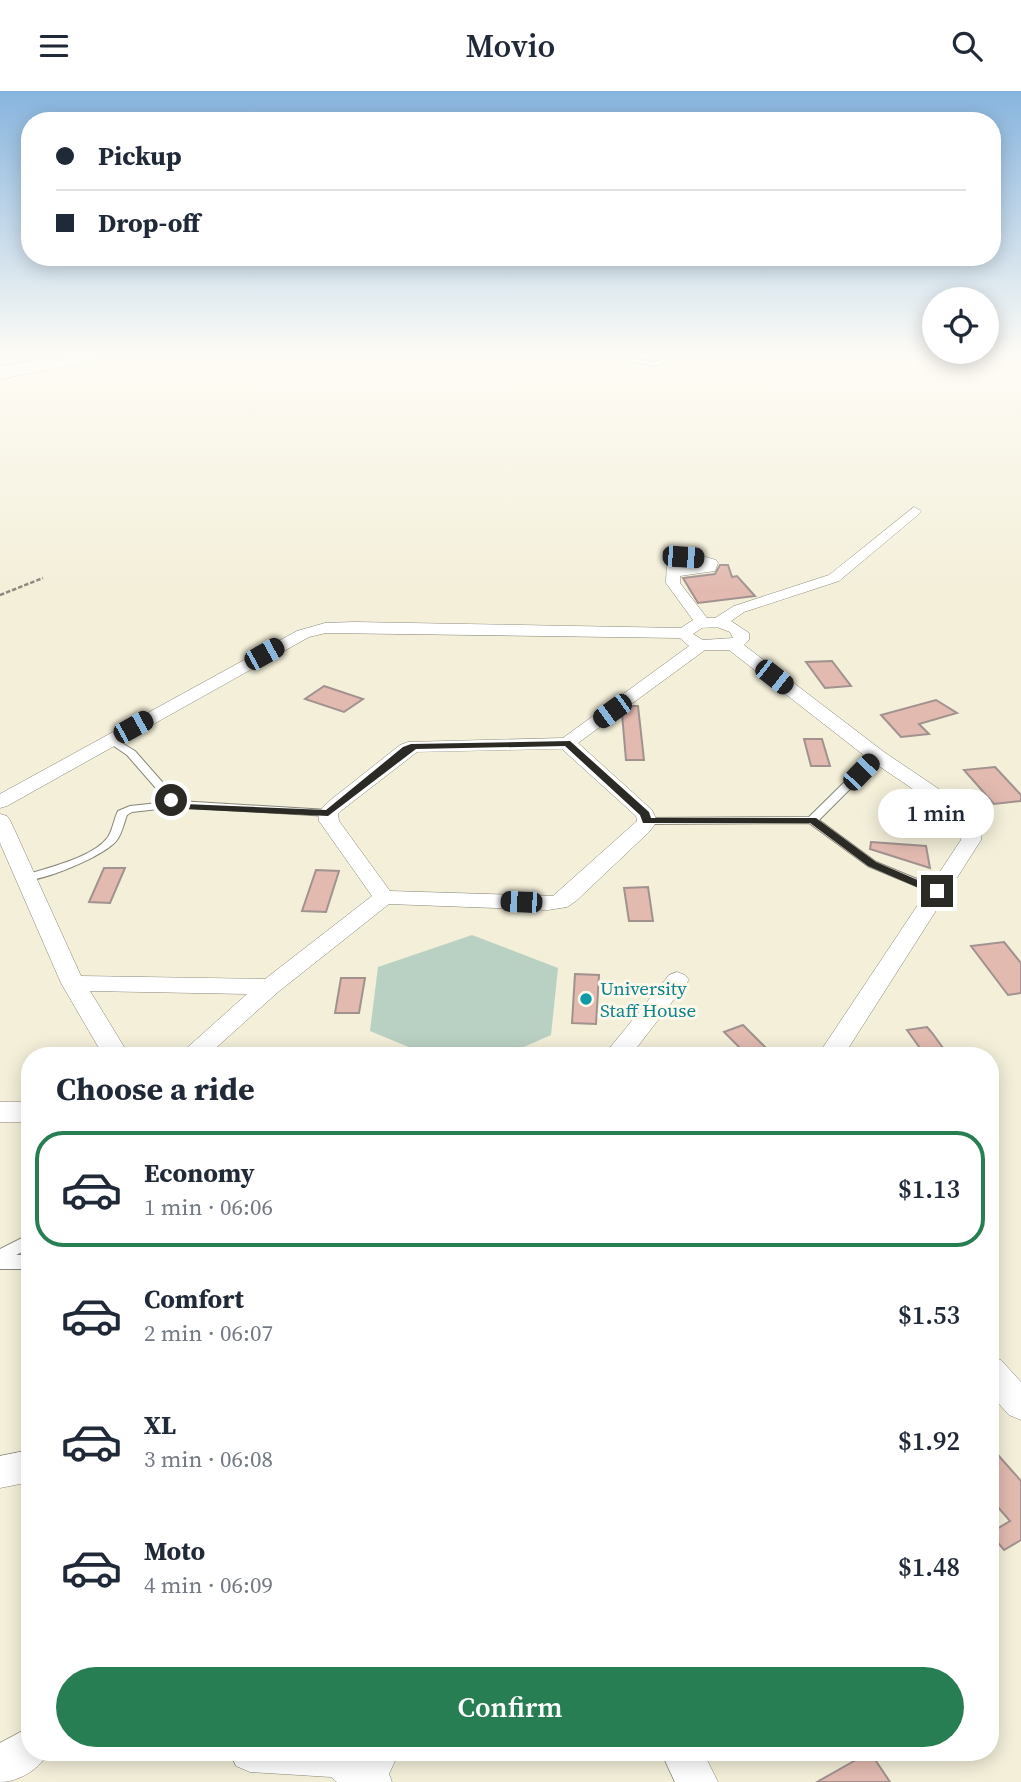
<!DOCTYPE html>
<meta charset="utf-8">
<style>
body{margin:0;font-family:"Source Serif 4",serif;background:#f6f6f7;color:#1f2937;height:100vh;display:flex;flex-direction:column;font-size:26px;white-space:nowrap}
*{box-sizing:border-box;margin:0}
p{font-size:23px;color:#747a83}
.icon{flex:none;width:38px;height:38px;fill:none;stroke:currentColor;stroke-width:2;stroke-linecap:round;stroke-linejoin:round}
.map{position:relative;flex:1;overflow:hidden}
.details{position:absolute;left:21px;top:956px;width:978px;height:714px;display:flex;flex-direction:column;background:#fff;border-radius:28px;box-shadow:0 4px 18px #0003}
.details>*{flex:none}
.hud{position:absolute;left:21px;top:21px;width:980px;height:154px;border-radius:28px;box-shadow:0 4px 18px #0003;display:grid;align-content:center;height:154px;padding:0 35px;background:#fff}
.buttons{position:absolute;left:922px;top:196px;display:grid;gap:14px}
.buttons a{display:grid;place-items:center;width:77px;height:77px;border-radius:50%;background:#fff;box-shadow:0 4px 18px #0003;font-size:35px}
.end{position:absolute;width:32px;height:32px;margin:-16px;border:9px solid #2c2a25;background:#fff;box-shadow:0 0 0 4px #fff}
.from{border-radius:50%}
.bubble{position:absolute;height:49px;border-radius:24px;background:#fff;box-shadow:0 4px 18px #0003;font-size:23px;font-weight:600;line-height:49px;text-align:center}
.car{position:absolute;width:21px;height:42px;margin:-21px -10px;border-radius:9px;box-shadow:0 0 5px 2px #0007;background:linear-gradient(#222 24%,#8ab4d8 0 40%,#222 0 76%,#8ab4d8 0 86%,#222 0)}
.hud b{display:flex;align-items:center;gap:24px;height:66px;font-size:26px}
.hud b+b{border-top:2px solid #e0e1e3}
.hud i{width:18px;height:18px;background:#1f2937}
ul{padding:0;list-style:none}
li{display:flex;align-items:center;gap:21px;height:116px;margin:0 14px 10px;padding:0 21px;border:4px solid transparent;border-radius:28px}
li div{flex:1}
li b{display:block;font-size:26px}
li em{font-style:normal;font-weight:600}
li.current{border-color:#277e52}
li>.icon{width:63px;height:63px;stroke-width:1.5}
h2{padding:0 35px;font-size:32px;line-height:84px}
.button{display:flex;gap:14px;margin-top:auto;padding:14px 35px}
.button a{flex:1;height:80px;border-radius:42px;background:#277e52;color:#fff;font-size:28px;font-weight:600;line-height:80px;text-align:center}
header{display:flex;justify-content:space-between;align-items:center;height:91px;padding:0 35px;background:#fff;font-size:32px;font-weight:600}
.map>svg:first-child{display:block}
.built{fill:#f3efd9;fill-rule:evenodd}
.green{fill:#b9d1c3}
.building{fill:#e2bab0;stroke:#a1928f;stroke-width:2}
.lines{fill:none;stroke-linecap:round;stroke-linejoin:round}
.service-casing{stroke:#898679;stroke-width:2}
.minor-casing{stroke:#898679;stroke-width:1}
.trunk-casing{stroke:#898679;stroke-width:2}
.path{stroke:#8a877e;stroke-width:2.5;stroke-dasharray:4.5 2;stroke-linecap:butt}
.service{fill:#fff;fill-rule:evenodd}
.minor{fill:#fff;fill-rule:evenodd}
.trunk{fill:#fff;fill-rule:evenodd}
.route{fill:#2c2a25}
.culture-dot{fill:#0f9aa8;stroke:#fcf9eb;stroke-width:2.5}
.labels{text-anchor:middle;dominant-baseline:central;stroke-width:6;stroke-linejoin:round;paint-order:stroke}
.culture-label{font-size:19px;fill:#0d838f;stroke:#fcf9eb;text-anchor:start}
</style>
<header><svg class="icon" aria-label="menu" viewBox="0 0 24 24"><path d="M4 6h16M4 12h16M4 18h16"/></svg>Movio<svg class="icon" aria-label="search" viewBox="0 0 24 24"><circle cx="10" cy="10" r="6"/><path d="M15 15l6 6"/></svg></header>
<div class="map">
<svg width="1021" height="1691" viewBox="0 0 1021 1691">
<rect width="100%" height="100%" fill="#fcf9eb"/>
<path class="built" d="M0,262H1021V1691H0ZM30,964H990V1661H30Z"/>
<path class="green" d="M472,844L558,877L551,944L506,964H428L370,940L378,876Z"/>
<g class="building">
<path d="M720,474H728L732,486L737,485L755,505L698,512L683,487L715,483Z"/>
<path d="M832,570L851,595L825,597L806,571Z"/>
<path d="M324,595L363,608L344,621L305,608Z"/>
<path d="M936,609L957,622L919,633L929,643L901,646L881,624Z"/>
<path d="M632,615H638L644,669H626L622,623Z"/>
<path d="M804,648H822L830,675H811Z"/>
<path d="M995,676L1021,704V710L994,713L964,679Z"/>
<path d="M871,751L926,755L930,777L870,758Z"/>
<path d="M104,777H125L110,812L89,811Z"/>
<path d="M316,779L339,780L326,821L302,820Z"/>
<path d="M648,796L653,830H629L624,797Z"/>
<path d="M1004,851L1021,872V902L1008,904L971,855Z"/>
<path d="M575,883L599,884L596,933L572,932Z"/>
<path d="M341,887H365L359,922H335Z"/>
<path d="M743,934L773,964H747L724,941Z"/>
<path d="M927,936L933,943L948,964H925L907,939Z"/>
<path d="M990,1355L1021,1390V1449L1004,1459L990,1442L1010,1430L990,1407Z"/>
<path d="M870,1661L890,1691H817Z"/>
</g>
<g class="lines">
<defs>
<g id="service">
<path d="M128,262H168L130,265Z"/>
<path d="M587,262H600L655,271L679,262H687L655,275Z"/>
<path d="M112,646L135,660L179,710L328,719L333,722L328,725L176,716L132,721L127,724C124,732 122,742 117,749C105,765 40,792 22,789L20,787L22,785C46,777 93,767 108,746C113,738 114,728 118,720L130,715L168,711L127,664L108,651L107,649Z"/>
<path d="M877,662L881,663V667L819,729L876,771L941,798L943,800L941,802H933L868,775L809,732L647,733L642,730L647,727L809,726L873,663Z"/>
<path d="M30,1143V1157L16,1164H30V1178H0V1158Z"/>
</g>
<g id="minor">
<path d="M12,262H36L0,270V264Z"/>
<path d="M113,262H136L0,288V282Z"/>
<path d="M914,416L921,420L919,423L839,490L744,521L731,530L749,542V549L744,554L884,661L964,715L983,734L981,749L844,964H818L961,749L963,735L950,723L870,669L729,559H705L578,652L652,719L657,730L650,740L576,810L567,816L548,819L389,813L278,901L208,964H179L247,903L90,900L129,964H103L61,892L0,752V723L7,725L10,729L81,885L265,888L372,805L319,730L318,722L328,711L400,654L408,651L563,647L689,555L680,547L326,542L309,546L7,715L0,717V703L297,540L325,532L354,531L681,537L693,529L666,492L667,467L692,462L716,469L718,472L715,480L680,485V492L707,527H715L734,515L829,484ZM681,471L703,473L680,476ZM717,536L730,541L733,547L703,549L693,543L702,537ZM562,658L636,725L637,730L553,805L390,800L339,730L338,723L342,719L417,661Z"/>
<path d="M677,881L685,884L689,889L631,964H604L669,884Z"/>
<rect x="0" y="1011" width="30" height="20"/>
<path d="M990,1265L1001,1269L1021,1291V1329L1009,1324L990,1303Z"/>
<path d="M30,1359V1391L0,1397V1365Z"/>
<path d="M30,1636V1661H48C41,1678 18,1691 0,1691V1652Z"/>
<path d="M230,1661H399L389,1683L392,1691H337L331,1686L250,1681L236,1675Z"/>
<path d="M661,1661H703L718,1691H675Z"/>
</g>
<path id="trunk" d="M78,262H117L109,267L0,285V275Z"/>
</defs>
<use href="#service" class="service-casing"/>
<use href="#minor" class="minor-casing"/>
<use href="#trunk" class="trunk-casing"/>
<path class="path" d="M0,504L43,487"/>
<use href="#service" class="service"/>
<use href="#minor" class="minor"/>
<use href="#trunk" class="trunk"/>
</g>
<linearGradient id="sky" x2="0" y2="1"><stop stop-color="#87b4de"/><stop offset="0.53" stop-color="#fefcf6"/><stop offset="1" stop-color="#fefcf6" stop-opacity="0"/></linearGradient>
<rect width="1021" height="499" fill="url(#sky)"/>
<path class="route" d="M570,650L649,721L651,727H816L876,771L943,800L933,803L868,775L810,732H643L640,724L565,655L416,658L328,725L183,718L166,709L171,706L185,713L326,719L403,656L411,653Z"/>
<circle class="culture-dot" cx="586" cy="908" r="7"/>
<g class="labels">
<g class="culture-label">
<text x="600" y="897">University<tspan x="600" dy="22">Staff House</tspan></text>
</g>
</g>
</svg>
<div class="buttons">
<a><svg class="icon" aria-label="locate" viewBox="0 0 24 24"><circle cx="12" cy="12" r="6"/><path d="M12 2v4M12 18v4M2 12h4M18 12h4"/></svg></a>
</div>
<i class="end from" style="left:171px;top:709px"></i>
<i class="end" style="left:937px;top:800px"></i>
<div class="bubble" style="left:878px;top:698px;width:116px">1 min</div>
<i class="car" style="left:683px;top:466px;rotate:94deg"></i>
<i class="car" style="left:264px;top:563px;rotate:61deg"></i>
<i class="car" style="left:774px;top:586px;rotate:128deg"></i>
<i class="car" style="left:612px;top:620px;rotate:234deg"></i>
<i class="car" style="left:133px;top:636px;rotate:61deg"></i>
<i class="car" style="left:861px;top:681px;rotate:44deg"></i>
<i class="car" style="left:521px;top:811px;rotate:272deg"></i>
<div class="hud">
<b><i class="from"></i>Pickup</b>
<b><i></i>Drop-off</b>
</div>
<section class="details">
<h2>Choose a ride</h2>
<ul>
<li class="current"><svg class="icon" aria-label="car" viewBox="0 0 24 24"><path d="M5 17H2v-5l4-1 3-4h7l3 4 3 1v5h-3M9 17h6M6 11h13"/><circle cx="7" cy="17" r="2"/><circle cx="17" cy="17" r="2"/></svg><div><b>Economy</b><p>1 min · 06:06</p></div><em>$1.13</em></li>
<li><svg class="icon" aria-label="car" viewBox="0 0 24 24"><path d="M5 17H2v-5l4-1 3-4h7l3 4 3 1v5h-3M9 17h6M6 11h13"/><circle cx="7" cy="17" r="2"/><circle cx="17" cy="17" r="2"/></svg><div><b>Comfort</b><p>2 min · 06:07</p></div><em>$1.53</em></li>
<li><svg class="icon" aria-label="car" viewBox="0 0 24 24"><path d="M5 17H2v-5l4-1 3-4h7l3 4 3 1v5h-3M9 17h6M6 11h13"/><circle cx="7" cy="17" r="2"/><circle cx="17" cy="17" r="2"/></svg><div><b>XL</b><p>3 min · 06:08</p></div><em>$1.92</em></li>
<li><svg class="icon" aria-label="car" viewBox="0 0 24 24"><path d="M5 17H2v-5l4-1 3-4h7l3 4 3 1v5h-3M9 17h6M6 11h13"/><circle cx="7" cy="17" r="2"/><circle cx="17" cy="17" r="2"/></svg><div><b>Moto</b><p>4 min · 06:09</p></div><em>$1.48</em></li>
</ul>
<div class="button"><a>Confirm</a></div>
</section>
</div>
